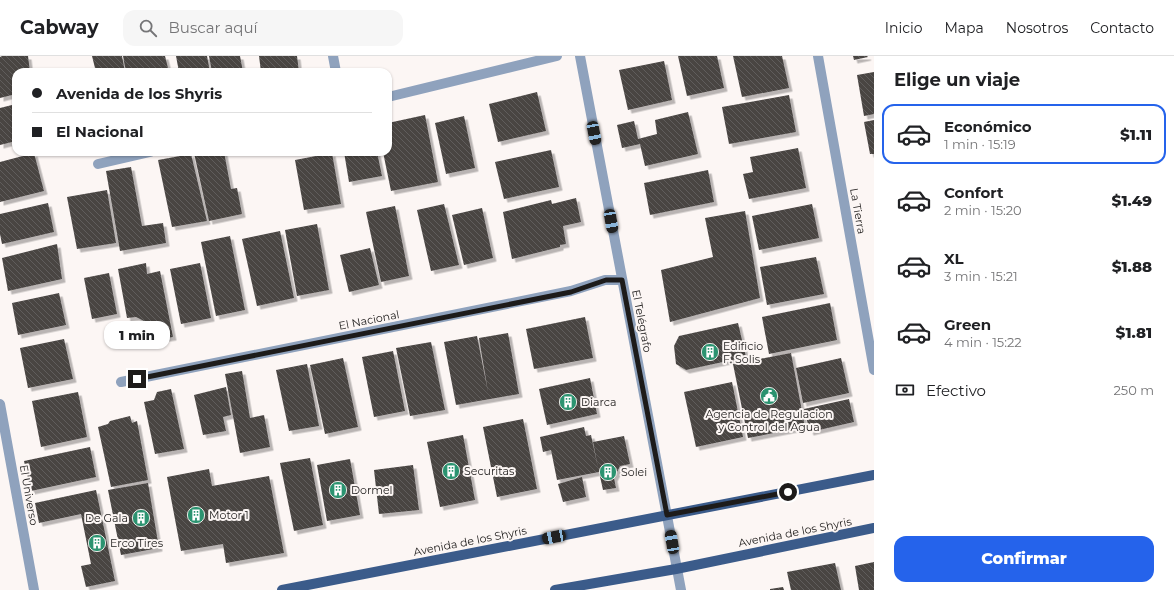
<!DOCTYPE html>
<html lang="es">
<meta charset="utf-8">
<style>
body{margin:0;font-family:Montserrat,sans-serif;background:#f6f6f6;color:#202124;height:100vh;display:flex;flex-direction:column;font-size:15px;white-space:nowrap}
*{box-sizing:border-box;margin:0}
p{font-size:13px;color:#757577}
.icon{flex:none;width:22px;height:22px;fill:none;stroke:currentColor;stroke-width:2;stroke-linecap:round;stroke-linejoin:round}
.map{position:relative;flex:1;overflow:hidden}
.details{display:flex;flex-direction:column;background:#fff;width:300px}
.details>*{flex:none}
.guide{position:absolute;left:12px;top:12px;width:380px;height:88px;border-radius:12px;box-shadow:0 1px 3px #0004;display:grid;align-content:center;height:88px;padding:0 20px;background:#fff}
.end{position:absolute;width:18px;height:18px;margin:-9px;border:5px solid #1d1b1a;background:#fff;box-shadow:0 0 0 2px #fff}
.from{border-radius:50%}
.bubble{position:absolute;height:28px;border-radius:12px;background:#fff;box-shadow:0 1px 3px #0004;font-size:13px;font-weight:800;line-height:28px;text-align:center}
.car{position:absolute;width:12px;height:24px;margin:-12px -6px;border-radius:5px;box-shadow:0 0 3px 1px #0007;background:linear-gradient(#222 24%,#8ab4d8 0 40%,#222 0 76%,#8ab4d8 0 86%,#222 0)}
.guide b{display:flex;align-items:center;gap:14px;height:38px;font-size:15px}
.guide b+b{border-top:1px solid #e0e0e0}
.guide i{width:10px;height:10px;background:#202124}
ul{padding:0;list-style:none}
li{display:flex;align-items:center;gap:12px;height:60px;margin:0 8px 6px;padding:0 12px;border:2px solid transparent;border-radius:12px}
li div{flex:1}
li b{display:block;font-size:15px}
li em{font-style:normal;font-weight:800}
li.on{border-color:#2563eb}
li>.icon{width:36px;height:36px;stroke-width:1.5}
h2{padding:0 20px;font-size:18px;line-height:48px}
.pay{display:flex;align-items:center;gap:10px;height:44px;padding:0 20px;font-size:15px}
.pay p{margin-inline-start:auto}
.button{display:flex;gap:8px;margin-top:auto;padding:8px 20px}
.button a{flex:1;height:46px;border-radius:12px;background:#2563eb;color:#fff;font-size:16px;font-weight:800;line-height:46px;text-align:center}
header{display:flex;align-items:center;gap:24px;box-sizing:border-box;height:56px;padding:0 20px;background:#fff;border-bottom:1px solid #e0e0e0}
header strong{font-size:19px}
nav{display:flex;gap:22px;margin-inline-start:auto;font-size:14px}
.search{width:280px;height:36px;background:#f6f6f6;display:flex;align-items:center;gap:10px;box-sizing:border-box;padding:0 14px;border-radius:12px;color:#757577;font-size:15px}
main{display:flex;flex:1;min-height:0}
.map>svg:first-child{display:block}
.building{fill:url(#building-back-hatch);filter:url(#shadow)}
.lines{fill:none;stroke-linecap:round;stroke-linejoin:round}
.minor{stroke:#8fa2bd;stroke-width:10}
.major{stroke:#3b5b8a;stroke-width:10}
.route{stroke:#1d1b1a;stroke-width:5}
.labels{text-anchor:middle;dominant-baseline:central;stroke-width:4;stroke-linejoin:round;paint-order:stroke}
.street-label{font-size:11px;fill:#1d1b1a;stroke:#fcf6f4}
.poi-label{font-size:11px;fill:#1d1b1a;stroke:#fcf6f4;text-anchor:start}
</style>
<header>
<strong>Cabway</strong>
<div class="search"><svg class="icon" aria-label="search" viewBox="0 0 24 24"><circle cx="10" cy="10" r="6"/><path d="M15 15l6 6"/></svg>Buscar aquí</div>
<nav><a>Inicio</a><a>Mapa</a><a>Nosotros</a><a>Contacto</a></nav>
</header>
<main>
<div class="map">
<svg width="874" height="534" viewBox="0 0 874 534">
<defs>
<pattern id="building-back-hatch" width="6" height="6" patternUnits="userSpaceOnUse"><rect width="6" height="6" fill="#494543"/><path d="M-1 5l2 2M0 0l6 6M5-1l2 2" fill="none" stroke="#605d5b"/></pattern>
<filter id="shadow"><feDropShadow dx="3.5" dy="3.5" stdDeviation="0" flood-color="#0004"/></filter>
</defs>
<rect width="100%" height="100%" fill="#fcf6f4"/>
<g class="building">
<path d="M2,0H28L30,16H16V38L0,42V1Z"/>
<path d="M92,0H122L125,16H96Z"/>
<path d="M123,0H165L169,16H126Z"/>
<path d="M176,0H207L210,16H179Z"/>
<path d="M209,0H240L243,16H212Z"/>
<path d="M259,0H297L299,16H261Z"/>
<path d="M678,0H717L724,32L687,40Z"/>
<path d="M733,0H782L789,32L742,41Z"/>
<path d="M853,0H867L868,1L854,4Z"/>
<path d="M664,5L672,44L628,54L619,14Z"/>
<path d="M874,16V58L864,60L857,19Z"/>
<path d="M537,36L546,75L498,86L489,48Z"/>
<path d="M789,39L796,76L729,88L722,51Z"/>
<path d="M16,48V85L0,89V52Z"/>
<path d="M688,56L698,98L645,110L640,88L622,92L617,69L634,65L638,83L657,78L655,64Z"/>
<path d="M425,59L438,126L391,135L383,96H388V67Z"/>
<path d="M464,60L475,112L446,118L435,67Z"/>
<path d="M874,64V98H870L864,66Z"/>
<path d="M798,92L806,132L749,143L743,118L753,116L750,101Z"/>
<path d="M551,94L559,131L504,143L495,106Z"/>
<path d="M200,96H224L231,133L237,132L242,158L209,165L194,97Z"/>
<path d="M344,96H377L382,120L349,126Z"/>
<path d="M34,97L44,135L0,146V106Z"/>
<path d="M332,97L341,148L304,154L295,104Z"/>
<path d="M191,98L207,165L172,171L158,104Z"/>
<path d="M131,111L142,170L163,167L166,187L120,195L106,115Z"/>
<path d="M708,114L714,146L650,159L644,127Z"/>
<path d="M107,134L116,187L77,193L67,141Z"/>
<path d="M576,142L581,166L563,170L566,188L560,189V191L512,203L503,156L551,144L552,148Z"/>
<path d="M48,147L54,176L2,188L0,178V158Z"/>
<path d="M444,148L459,209L431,215L417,154Z"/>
<path d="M812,148L819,182L759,194L752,160Z"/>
<path d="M395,150L409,220L381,226L366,156Z"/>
<path d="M482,152L493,202L464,209L452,159Z"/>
<path d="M745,155L760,242L670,266L661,214L713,201L705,162Z"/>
<path d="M317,168L329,234L297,240L285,174Z"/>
<path d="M280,175L294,242L257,250L242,183Z"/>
<path d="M230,180L245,254L216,260L201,186Z"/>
<path d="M57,188L62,223L8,235L2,202Z"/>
<path d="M370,192L379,229L349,236L340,199Z"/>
<path d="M816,201L824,238L767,249L760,211Z"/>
<path d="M146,207L147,218L160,215L173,281L160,283L157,268L152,269L136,261L127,262L118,213Z"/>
<path d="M200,207L211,262L181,268L170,213Z"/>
<path d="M109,217L117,258L92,263L84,222Z"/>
<path d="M59,237L66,269L18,279L12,247Z"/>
<path d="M830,247L837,284L769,298L762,261Z"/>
<path d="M585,261L593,302L534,313L526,273Z"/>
<path d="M738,267L746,301L686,314L676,308L674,290L679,280Z"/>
<path d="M508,277L519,338L456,349L444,286L477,280L488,336L479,282Z"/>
<path d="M64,283L73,323L28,332L20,292Z"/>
<path d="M431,286L445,354L410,360L396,292Z"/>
<path d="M393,295L405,355L374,361L362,301Z"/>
<path d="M791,297L805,371L748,382L733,308Z"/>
<path d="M343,302L358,371L325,378L310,309Z"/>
<path d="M841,302L849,337L803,347L796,312Z"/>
<path d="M307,308L319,370L289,375L276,314Z"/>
<path d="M242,315L250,362L264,359L270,391L240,397L225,318Z"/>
<path d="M590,322L597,358L547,369L539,333Z"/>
<path d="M732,326L743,381L696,391L684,336Z"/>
<path d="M226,331L231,359L223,361L226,375L203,379L194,339Z"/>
<path d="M171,333L184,393L155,398L144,346L154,344L157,336Z"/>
<path d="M78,336L87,381L41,391L32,345Z"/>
<path d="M849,343L854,366L810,376L804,353Z"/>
<path d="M130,360L132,367L137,365L148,424L111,431L98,371L108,368L110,365Z"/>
<path d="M523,363L537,433L497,441L483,371Z"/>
<path d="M584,371L586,380L591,379L598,412L593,386L624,380L630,408L620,410L614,422L616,432L603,434L599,416L557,424L551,394L543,396L540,381Z"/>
<path d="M463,379L475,444L440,451L427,386Z"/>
<path d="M90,391L96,421L31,435L24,405Z"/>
<path d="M310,402L323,469L294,475L280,407Z"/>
<path d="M350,403L360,459L327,465L317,409Z"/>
<path d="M413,409L419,454L379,458L374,414Z"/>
<path d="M209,413L212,430L269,420L284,497L226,507L223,488L181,495L167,421Z"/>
<path d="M582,421L586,441L563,446L558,428Z"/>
<path d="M148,427L159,492L121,499L108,434Z"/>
<path d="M96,434L115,525L86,531L81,510L91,508L81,458L39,467L35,447Z"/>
<path d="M874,506V534H859L855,510Z"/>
<path d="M835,507L841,534H791L787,516Z"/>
<path d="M783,531L784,534H770V533Z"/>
</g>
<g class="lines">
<g class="minor">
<path d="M333,0L336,16"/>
<path d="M580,0L681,534"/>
<path d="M818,0L874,314"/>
<path d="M388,41L557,0"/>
<path d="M98,108L150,96"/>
<path d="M121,326L571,235L605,224H622"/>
<path d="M0,348L34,534"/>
</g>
<g class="major">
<path d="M282,534L874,419"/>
<path d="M555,534L676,513L874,472"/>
</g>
</g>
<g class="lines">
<path class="route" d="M137,323L571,236L606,224H622L667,459L788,436"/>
</g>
<defs>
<symbol id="building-disc" viewBox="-11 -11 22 22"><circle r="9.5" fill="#2b9370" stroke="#fcf6f4"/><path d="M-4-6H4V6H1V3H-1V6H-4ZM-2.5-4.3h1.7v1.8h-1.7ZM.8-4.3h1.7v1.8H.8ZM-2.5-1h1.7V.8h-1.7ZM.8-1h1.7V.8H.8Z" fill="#fff"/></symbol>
<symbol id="civic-disc" viewBox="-11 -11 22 22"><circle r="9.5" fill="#2b9370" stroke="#fcf6f4"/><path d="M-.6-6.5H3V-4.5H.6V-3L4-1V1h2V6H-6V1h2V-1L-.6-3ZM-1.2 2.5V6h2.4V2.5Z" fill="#fff"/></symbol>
</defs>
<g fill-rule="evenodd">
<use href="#building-disc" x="700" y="286" width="20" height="20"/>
<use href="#civic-disc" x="759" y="330" width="20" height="20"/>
<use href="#building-disc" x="558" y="336" width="20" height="20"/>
<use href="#building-disc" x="441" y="405" width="20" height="20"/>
<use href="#building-disc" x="598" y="406" width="20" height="20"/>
<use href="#building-disc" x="328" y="424" width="20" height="20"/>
<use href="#building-disc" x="186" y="449" width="20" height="20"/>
<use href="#building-disc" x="131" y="452" width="20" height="20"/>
<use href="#building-disc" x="87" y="477" width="20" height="20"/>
</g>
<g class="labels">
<g class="street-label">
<text transform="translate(858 155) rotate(80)">La Tierra</text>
<text transform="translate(369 264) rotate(-11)">El Nacional</text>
<text transform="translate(642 265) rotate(79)">El Telégrafo</text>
<text transform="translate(29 439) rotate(80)">El Universo</text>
<text transform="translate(795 476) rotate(-11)">Avenida de los Shyris</text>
<text transform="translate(470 485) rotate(-11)">Avenida de los Shyris</text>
</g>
<g class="poi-label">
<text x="723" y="290">Edificio<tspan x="723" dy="13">F. Solis</tspan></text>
<text x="581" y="346">Diarca</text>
<text x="769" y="358" text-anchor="middle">Agencia de Regulacion<tspan x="769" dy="13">y Control del Agua</tspan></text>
<text x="464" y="415">Securitas</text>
<text x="621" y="416">Solei</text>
<text x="351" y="434">Dormel</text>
<text x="209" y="459">Motor 1</text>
<text x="128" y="462" text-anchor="end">De Gala</text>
<text x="110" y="487">Erco Tires</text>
</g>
</g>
</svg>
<i class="end from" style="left:788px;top:436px"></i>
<i class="end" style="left:137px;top:323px"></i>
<div class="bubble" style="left:104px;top:265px;width:66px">1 min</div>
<i class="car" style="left:594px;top:77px;rotate:169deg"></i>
<i class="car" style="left:611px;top:165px;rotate:170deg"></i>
<i class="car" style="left:554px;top:481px;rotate:259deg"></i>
<i class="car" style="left:672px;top:486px;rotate:350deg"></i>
<div class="guide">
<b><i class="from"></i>Avenida de los Shyris</b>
<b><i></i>El Nacional</b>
</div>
</div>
<section class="details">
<h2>Elige un viaje</h2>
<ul>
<li class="on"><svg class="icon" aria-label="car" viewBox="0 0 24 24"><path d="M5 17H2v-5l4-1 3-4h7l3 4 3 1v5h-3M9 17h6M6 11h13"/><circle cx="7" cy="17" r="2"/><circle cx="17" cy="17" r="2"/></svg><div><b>Económico</b><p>1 min · 15:19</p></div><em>$1.11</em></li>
<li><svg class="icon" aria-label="car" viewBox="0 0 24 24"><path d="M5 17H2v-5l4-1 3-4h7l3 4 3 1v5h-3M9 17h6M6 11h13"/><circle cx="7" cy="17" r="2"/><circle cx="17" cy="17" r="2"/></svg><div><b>Confort</b><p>2 min · 15:20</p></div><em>$1.49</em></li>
<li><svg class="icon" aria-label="car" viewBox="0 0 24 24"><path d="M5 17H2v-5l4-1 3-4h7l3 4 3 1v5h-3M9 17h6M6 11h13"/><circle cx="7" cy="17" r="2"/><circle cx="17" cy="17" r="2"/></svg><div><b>XL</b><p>3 min · 15:21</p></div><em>$1.88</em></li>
<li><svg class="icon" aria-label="car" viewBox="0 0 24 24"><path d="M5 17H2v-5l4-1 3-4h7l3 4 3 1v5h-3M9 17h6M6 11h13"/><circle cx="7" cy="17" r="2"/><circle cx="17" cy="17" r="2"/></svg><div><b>Green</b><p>4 min · 15:22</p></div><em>$1.81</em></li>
</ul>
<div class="pay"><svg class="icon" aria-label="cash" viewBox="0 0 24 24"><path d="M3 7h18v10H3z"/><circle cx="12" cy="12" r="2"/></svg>Efectivo<p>250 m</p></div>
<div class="button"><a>Confirmar</a></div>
</section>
</main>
